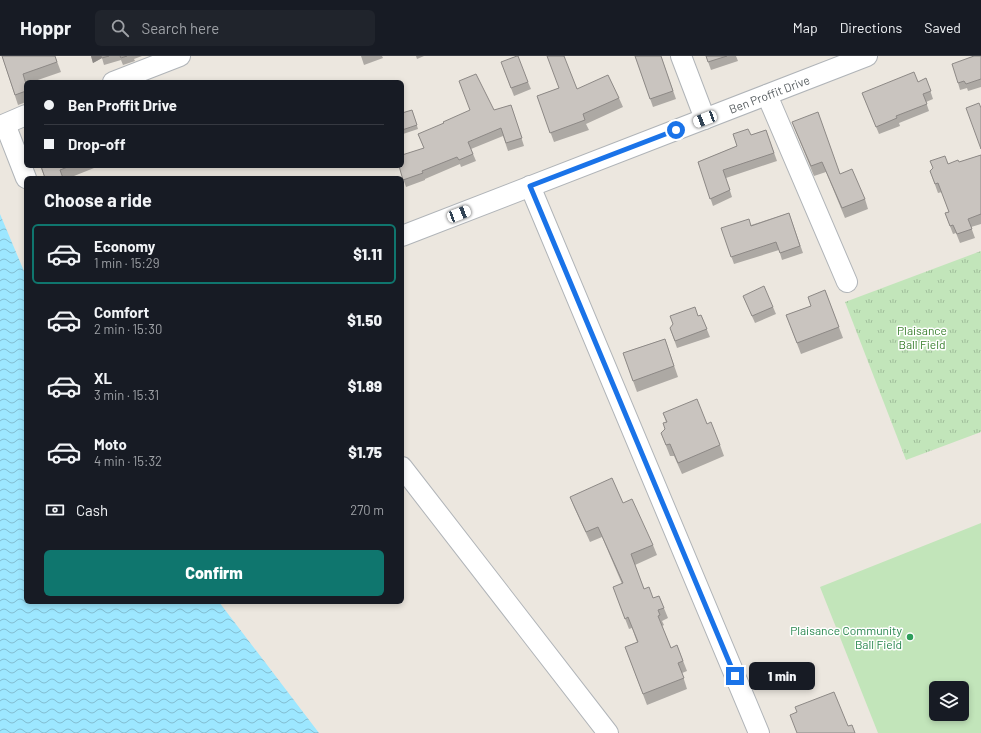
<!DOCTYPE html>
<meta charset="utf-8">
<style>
body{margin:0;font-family:Barlow,sans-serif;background:#20242c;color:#f1f3f6;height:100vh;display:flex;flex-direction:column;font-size:15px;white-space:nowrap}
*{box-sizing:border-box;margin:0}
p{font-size:13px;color:#9ea1a6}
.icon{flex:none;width:22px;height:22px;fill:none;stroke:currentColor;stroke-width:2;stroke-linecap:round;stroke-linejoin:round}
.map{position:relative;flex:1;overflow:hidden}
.sheet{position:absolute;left:24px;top:120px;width:380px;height:428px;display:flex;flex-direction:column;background:#171b24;border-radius:6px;box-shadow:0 2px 6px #0003}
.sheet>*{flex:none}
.hud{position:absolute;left:24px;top:24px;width:380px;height:88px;border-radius:6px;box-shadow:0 2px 6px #0003;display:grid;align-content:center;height:88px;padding:0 20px;background:#171b24}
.buttons{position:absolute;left:929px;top:625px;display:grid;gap:8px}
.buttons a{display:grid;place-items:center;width:40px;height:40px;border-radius:6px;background:#171b24;box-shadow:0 2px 6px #0003;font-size:20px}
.end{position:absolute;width:18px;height:18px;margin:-9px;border:5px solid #1a73e8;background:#fff;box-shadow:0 0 0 2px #fff}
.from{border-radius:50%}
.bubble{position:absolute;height:28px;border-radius:6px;background:#171b24;box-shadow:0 2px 6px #0003;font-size:13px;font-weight:800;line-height:28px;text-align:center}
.car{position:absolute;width:12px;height:24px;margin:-12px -6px;border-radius:5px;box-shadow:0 0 3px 1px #0007;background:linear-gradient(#fff 24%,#345 0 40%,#fff 0 76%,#345 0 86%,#fff 0)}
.hud b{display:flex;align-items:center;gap:14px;height:38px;font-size:15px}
.hud b+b{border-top:1px solid #363941}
.hud i{width:10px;height:10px;background:#f1f3f6}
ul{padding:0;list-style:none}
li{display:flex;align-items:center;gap:12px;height:60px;margin:0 8px 6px;padding:0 12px;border:2px solid transparent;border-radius:6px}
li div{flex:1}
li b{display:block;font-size:15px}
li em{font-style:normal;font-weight:800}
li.selected{border-color:#0f766e}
li>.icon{width:36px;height:36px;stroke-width:1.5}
h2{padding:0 20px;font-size:18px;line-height:48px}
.pay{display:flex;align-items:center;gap:10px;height:44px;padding:0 20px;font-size:15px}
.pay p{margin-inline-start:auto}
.cta{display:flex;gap:8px;margin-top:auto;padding:8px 20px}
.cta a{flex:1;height:46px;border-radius:6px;background:#0f766e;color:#fff;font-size:16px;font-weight:800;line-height:46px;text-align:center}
header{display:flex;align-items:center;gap:24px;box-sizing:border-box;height:56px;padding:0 20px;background:#171b24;border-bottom:1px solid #363941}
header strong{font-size:19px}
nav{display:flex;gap:22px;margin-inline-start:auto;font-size:14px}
.search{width:280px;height:36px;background:#20242c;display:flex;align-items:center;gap:10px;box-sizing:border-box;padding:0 14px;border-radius:6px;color:#9ea1a6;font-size:15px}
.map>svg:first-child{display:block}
.park{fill:url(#park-tufts)}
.pitch{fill:#c2e5ba;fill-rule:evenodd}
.water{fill:url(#water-waves)}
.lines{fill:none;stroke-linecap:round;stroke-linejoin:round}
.minor-casing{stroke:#b0b4b8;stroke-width:22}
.minor{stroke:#fff;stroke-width:20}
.wall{fill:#ada9a4}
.shaded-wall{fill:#8d8986}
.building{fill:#c9c4bf;stroke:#8d8986}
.route{stroke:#1a73e8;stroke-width:5}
.leisure-dot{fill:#2e9e5b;stroke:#fff;stroke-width:1.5}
.labels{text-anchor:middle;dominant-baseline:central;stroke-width:3;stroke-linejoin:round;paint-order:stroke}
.street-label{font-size:12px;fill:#585e61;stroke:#fff}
.park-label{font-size:12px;fill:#3c8130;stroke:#fff}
.leisure-label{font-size:12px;fill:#27864d;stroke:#fff;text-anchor:end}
</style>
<header>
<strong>Hoppr</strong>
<div class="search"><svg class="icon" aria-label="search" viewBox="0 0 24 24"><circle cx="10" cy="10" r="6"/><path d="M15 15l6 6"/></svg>Search here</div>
<nav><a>Map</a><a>Directions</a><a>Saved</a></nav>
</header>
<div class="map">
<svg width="981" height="677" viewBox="0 0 981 677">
<defs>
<pattern id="park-tufts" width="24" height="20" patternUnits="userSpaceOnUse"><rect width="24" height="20" fill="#c2e5ba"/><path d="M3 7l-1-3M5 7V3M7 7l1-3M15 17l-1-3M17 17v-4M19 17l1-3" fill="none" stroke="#a0bd9b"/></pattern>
<pattern id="water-waves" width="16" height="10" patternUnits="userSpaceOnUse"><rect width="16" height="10" fill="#9de7ff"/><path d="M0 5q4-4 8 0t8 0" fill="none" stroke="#83bed2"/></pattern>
</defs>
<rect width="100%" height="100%" fill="#ece7df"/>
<path class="park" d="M981,195V376L906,404L845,246Z"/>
<path class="pitch" d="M981,467V677H878L820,531ZM936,632H962V658H936Z"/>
<path class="water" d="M0,158L26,220V546H219L319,677H0Z"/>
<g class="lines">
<defs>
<g id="minor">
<path d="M681,0L705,63"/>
<path d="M113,26L180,0"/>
<path d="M767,39L847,226"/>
<path d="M26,59L5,68L26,122"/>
<path d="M530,130L759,677"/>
<path d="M402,180L867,0"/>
<path d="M402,411L608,677"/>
</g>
</defs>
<use href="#minor" class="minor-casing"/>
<use href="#minor" class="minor"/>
</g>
<g class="wall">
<path d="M2,0H55L61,16L32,26H26V46L18,49Z"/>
<path d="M91,0H142L134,3L135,5L123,9L121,4L104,9L102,2L93,7Z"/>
<path d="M361,0H382L383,2L364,9Z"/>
<path d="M416,0H424L417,3Z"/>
<path d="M635,0H661L676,43L653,51Z"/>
<path d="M706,0H736L738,5L711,14Z"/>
<path d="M981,0V31L968,35L967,32L960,34L958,27Z"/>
<path d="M504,14L528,26L531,33L514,40Z"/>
<path d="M926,22L933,43L926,46L929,55L899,67L900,70L879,78L862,37L918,26Z"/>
<path d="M559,32L577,33L619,42L623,51L586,68L589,74L554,86L537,40Z"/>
<path d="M511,49L524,90L508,95L503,80L471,93L476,105L461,111L460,108L425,123V124L406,131L399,110L424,92L418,78Z"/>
<path d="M412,54L418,73L403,78L402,76V57Z"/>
<path d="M792,66L840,118L865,143L868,153L845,162L826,116L814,120Z"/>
<path d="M766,74L777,105L726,122L732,141L713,150L698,106L737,90L751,79Z"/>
<path d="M981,99V168L971,171L975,182L960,187L956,177L953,178L945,157L949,156L942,136L938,137L930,115L948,108L959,106Z"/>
<path d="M40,110H99L69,122H45Z"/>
<path d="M789,157L803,197L782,204L779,194L734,208L721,172L751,169Z"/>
<path d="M825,234L843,282L801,298L786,259L811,250Z"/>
<path d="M743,240L773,251L776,258L755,267Z"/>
<path d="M701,259L710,281L677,292L670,272Z"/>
<path d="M665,283L678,321L637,336L623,297Z"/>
<path d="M663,357L707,368L720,389L724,400L682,418L674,400H670L661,377L665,373L666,366Z"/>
<path d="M570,441L623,447L653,489L657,499L635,509L644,533L653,542L659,540L668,562L662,565L664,569L662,570L671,592L677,589L687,615L682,617L687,633L647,649L625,591L637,586L632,572L629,573L613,531L622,528L602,481L590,486L574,451Z"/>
</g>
<path class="shaded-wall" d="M91,0H101L102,2L93,7Z"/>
<g class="building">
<path d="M2,0H55L57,6L23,18L26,28V35L15,39Z"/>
<path d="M101,0H109L102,2Z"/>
<path d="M120,0H127L121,2Z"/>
<path d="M517,0H518L528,26L511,32L501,6Z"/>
<path d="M547,0H564L577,33L608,19L619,42L583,58L585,64L550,77L537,40L559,32Z"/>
<path d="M635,0H661L673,35L650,43Z"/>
<path d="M706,0H727L708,6Z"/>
<path d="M974,0H981V23L966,28L964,25L958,27L952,8Z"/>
<path d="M914,16L918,26L926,22L931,35L923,38L927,48L896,60L897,62L876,71L862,37Z"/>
<path d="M476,18L494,54L511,49L522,82L506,87L501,72L468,86L473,98L459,104L457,101L422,115L423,117L403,124L399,110H402V99L424,92L418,78L444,67L443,66L470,54L459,25Z"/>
<path d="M979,47L981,52V93L966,52Z"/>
<path d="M412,54L417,69L402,74V57Z"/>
<path d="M818,56L840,118L852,113L865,143L842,152L822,106L811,110L792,66Z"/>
<path d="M748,73L751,79L766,74L774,97L723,114L730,134L710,143L698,106L737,90L733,78Z"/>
<path d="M981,99V158L968,163L972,173L957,178L953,169L950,170L945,157L949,156L938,127L935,128L930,115L933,112L930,105L945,100L948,108L958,104L959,106Z"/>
<path d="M41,110H70L60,114L63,122H45Z"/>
<path d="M789,157L800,190L780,197L776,186L731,201L721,172L749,163L751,170Z"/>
<path d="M764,230L773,251L752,260L743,240Z"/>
<path d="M825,234L839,271L797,287L786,259L811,250L808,241Z"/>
<path d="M695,251L698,260L701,259L707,273L675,285L670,272L673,268L670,260Z"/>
<path d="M665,283L674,310L633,325L623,297Z"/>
<path d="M697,343L707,368L711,366L720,389L678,407L670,388L666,389L661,377L665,373L663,367L667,366L663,357Z"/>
<path d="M612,422L623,447L632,443L653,489L631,498L644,533L649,531L653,542L659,540L664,552L658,554L660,559L658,560L671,592L677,589L683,605L678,607L684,622L643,638L625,591L638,586L628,561L625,563L613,531L623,527L598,471L586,476L570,441Z"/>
<path d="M834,636L848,670L852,669L855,677H797L790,659L797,656L795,651Z"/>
</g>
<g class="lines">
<path class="route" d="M676,74L530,130L735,620"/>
</g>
<circle class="leisure-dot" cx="910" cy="581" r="4"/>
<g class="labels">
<g class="street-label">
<text transform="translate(769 38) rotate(-21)">Ben Proffit Drive</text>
</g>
<g class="park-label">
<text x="922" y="274">Plaisance<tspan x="922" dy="14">Ball Field</tspan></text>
</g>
<g class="leisure-label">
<text x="902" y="574">Plaisance Community<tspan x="902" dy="14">Ball Field</tspan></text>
</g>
</g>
</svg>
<div class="buttons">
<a><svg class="icon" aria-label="layers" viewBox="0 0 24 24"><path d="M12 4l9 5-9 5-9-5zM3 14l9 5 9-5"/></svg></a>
</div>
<i class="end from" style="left:676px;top:74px"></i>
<i class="end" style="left:735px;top:620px"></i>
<div class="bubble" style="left:749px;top:606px;width:66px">1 min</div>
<i class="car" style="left:705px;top:63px;rotate:249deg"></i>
<i class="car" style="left:459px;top:158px;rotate:69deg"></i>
<div class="hud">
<b><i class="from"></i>Ben Proffit Drive</b>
<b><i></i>Drop-off</b>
</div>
<section class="sheet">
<h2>Choose a ride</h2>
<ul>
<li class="selected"><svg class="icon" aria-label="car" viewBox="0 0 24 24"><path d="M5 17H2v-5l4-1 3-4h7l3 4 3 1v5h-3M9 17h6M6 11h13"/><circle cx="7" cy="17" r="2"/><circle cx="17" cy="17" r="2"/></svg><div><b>Economy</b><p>1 min · 15:29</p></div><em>$1.11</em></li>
<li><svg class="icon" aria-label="car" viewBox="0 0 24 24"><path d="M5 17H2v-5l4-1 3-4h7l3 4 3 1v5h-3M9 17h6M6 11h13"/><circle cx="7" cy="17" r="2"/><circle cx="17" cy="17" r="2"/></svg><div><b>Comfort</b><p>2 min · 15:30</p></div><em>$1.50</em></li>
<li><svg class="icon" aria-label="car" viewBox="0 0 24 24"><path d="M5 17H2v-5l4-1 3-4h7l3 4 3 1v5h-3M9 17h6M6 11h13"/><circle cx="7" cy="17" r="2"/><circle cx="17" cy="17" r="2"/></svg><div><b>XL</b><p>3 min · 15:31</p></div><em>$1.89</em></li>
<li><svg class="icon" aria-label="car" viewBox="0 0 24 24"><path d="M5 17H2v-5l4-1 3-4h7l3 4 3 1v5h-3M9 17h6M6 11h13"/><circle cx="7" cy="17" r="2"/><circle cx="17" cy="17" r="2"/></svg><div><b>Moto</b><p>4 min · 15:32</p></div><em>$1.75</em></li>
</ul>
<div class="pay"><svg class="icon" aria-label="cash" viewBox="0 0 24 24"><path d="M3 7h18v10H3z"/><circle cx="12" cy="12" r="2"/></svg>Cash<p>270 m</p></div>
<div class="cta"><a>Confirm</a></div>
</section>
</div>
